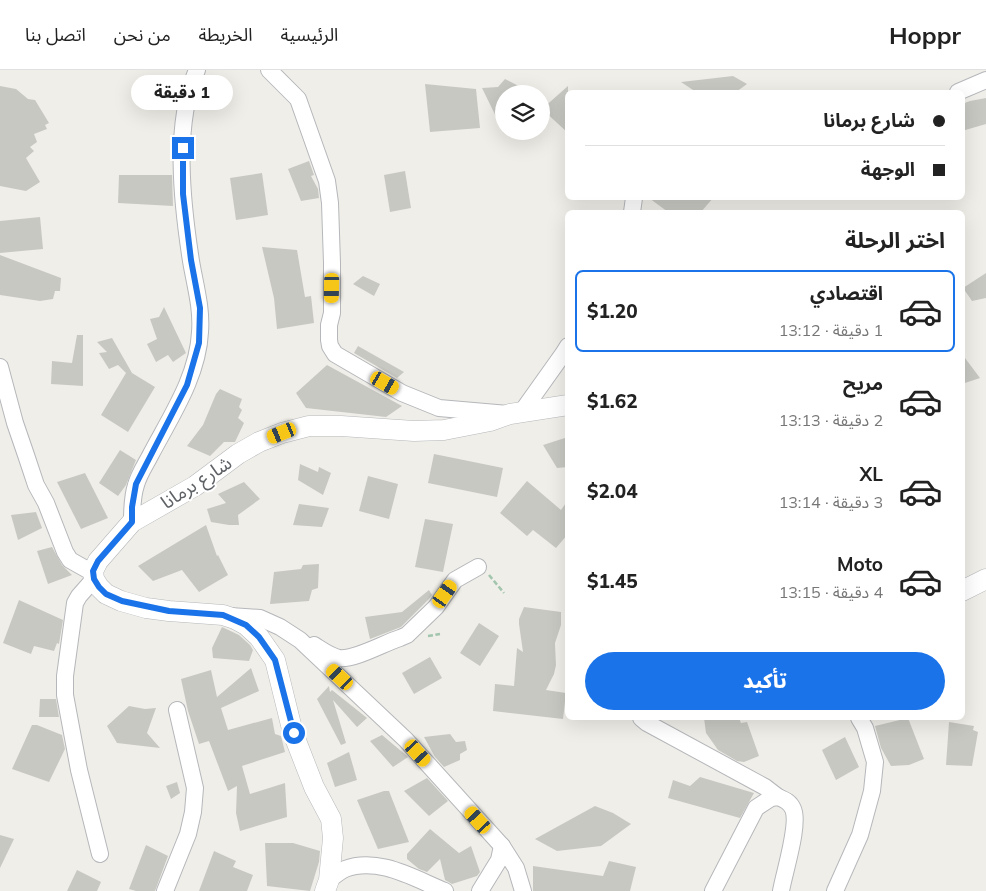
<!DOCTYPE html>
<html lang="ar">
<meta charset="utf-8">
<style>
body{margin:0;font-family:Mulish,"Noto Sans Arabic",sans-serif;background:#f6f6f6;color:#222;direction:rtl;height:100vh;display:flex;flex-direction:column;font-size:19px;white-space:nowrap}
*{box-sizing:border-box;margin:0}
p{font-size:16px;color:#767676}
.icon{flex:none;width:28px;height:28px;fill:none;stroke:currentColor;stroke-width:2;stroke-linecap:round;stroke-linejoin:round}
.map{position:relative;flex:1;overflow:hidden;direction:ltr}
.panel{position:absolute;left:565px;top:140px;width:400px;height:510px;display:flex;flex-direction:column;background:#fff;border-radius:8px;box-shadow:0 5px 20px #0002;direction:rtl}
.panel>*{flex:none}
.hud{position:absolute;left:565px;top:20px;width:400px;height:110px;border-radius:8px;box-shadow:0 5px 20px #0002;direction:rtl;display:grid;align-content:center;height:110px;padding:0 20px;background:#fff}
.tools{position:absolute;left:495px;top:15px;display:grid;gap:10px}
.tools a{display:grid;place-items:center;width:55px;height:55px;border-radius:50%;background:#fff;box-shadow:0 5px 20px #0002;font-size:25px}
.end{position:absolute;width:22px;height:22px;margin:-11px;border:6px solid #1a73e8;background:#fff;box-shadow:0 0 0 2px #fff}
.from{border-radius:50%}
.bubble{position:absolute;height:35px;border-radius:18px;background:#fff;box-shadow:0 5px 20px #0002;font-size:16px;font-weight:800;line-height:35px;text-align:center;direction:rtl}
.car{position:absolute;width:15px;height:30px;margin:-15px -8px;border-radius:6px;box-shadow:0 0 4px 1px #0007;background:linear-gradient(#f5c518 24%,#345 0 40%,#f5c518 0 76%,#345 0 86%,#f5c518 0)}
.hud b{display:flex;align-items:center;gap:18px;height:48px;font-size:19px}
.hud b+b{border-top:1px solid #e0e0e0}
.hud i{width:12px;height:12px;background:#222}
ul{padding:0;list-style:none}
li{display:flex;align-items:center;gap:15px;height:82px;margin:0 10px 8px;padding:0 10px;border:2px solid transparent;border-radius:8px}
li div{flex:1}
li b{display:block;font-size:19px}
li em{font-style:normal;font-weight:800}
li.on{border-color:#1a73e8}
li>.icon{width:45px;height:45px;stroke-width:1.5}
h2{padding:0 20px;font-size:22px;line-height:60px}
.cta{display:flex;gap:10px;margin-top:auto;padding:10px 20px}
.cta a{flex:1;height:58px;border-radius:30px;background:#1a73e8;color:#fff;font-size:20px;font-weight:800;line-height:58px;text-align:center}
header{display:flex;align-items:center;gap:30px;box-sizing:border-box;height:70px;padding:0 25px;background:#fff;border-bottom:1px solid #e0e0e0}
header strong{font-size:24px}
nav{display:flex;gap:28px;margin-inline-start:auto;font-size:18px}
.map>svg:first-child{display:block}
.building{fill:#c8c8c3}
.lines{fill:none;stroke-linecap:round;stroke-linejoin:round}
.minor-casing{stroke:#b5b7bb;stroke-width:18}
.tertiary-casing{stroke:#b5b7bb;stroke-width:21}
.path{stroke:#a1c5ad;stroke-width:2.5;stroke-dasharray:5 2.5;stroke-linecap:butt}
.minor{stroke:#fff;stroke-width:16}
.tertiary{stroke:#fff;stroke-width:20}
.route{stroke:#1a73e8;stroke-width:6}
.labels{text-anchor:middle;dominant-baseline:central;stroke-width:4;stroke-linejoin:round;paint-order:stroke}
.street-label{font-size:19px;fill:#5f6266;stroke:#fff}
</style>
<header>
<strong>Hoppr</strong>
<nav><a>الرئيسية</a><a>الخريطة</a><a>من نحن</a><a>اتصل بنا</a></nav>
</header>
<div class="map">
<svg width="986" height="821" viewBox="0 0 986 821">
<rect width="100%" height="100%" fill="#f0eee8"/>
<g class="building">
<path d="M733,6L747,14L736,22H696L681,12Z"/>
<path d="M505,9L534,24H504V63L482,18L498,17Z"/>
<path d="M425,14L476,19L480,58L430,62Z"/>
<path d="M0,16L16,19L28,29L35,30L49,53L45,55L47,59L34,64L37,72L30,77L34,81L26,88L40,112L26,121L0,116Z"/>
<path d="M568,16V63L542,39Z"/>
<path d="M986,28V54L962,61V34L970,31Z"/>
<path d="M309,91L314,105L311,106L318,119L319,128L301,131L288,99Z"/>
<path d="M405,101L411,138L390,142L384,105Z"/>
<path d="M262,103L268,145L236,150L230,108Z"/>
<path d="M119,105H172L173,136L118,133Z"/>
<path d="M649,128H713L701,142H668Z"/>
<path d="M40,147L43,179L0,183V151Z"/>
<path d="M262,177L297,180L305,227L311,226L314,253L277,259L274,228Z"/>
<path d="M0,185L61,208L60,221H55L53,229L40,231L0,225Z"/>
<path d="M986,203V228L972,231L963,218Z"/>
<path d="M363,206L380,214L374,226L353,214Z"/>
<path d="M164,237L186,283L173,292L168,285L156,292L147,274L157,269L150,249L159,247Z"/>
<path d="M77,265H83V316L51,314L52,291L72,293Z"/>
<path d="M112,268L132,303L155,317L128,362L101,345L126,303L118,295L109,299L99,283L107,282L97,272Z"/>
<path d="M358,276L404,302L397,308L354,283Z"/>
<path d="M962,284L980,308L962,314Z"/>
<path d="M327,295L402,336L386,347L306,338L296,323Z"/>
<path d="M220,319L242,329L239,337L242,340L238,348L244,353L235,372H224L210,386L187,376L203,355L216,324Z"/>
<path d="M568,367V397L557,398L543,375Z"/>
<path d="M120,380L136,390L126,415L118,426L99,413Z"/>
<path d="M434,384L503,398L497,427L428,413Z"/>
<path d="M300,394L318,402L319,397L331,403L323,425L298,410Z"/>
<path d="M85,403L108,448L81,459L57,412Z"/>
<path d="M368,406L398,414L389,449L359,441Z"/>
<path d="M527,411L561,440L568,430V464L556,478L533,460L527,466L500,443Z"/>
<path d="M244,412L260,429L238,445L239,455H229L211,452L207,439L226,433L218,424Z"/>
<path d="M299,434L329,438L322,457L293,455Z"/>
<path d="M36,442L42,458L18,470L11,445Z"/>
<path d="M425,449L453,454L443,502L415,497Z"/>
<path d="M206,455L217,486L218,485L228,505L199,522L182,500L153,511L138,496Z"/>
<path d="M52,477L62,495L72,505L48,514L37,481Z"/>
<path d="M319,494L318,518L312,520L309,531L270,534L274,502L301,499L303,495Z"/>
<path d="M429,520L432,525L428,530L401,557L370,569L365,547L402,542Z"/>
<path d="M19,530L63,550L59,574L57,573L54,581L34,576L31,584L3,573Z"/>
<path d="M524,537L561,542V555L555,573L556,595L554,604L546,620L566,623L563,649L493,641L495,614L514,616L517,578L523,582L519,554V549Z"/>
<path d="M479,553L499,566L480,596L460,583Z"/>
<path d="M222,557L239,565L250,575L253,580L249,591L213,588L212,578Z"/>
<path d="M430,587L442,608L414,624L402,603Z"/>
<path d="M251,598L259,621L221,638L228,660L272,648L275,664L281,666L285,682L242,696L250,724L285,713L287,747L240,761L236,743L237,716L228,721L209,671L199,674L188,641L181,609L211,600L217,627Z"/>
<path d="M329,616L330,622L332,620L367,648L357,657L333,630L346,673L341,675L317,629Z"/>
<path d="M40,629H56L59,647H39Z"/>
<path d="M129,636L145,639L156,638L147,663L160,678L117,673L107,656Z"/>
<path d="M704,648H739L741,653L747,652L759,686L744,692L737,691L718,680L706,663Z"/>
<path d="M908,648L924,689L909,695L891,696L881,678L875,656Z"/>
<path d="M949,652L974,656L973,660L978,662L972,696L946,695Z"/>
<path d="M32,655H37L62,665L65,679L49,712L12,699Z"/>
<path d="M450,664L456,672L465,671L467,680L460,684V690L444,697L435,687L424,667Z"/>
<path d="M382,665L407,686L408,687L393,697L370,671Z"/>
<path d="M845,667L859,697L836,710L822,680Z"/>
<path d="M349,682L357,710L335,717L327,693Z"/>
<path d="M700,707L754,723L740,748L668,728L673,710L690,716Z"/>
<path d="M427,708L448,731L429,746L404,721Z"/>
<path d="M177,712L180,723L171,729L166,716Z"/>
<path d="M384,721H389L409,772L378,779L357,730Z"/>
<path d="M595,736L613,743L631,754L601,776L557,781L535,769Z"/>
<path d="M430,759L459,783L471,776L480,802L477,806L452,814L445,810L440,789L427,802L419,799L407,789V784Z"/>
<path d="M0,765L14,769L0,798Z"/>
<path d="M265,773H293L320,781L319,792L310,821L267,816Z"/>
<path d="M146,775L168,786L155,821H136L129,819Z"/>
<path d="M214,781L236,791L233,797L253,805L247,821H199Z"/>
<path d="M609,791L636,797L630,821H533V796L603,806Z"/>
<path d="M77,800L101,812L97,821H67Z"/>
</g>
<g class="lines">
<defs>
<g id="minor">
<path d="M269,0L298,29L327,111L330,133L332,193V243L329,255V270L330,276L335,284L402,323L439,338L508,344"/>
<path d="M958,22L986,10"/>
<path d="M632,142L634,128"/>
<path d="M0,297L15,353L26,385L36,415L46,433L65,482L70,490L86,499L93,501"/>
<path d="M521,343L563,284L568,276"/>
<path d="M132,452C132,440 132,427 136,415C139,404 146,394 151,384C171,346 198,306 200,262C202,238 195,215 191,191C182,133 173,54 197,0"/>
<path d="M94,509L79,526L75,533L65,606V625L79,700L100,784"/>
<path d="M230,546L260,548L280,557L300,570L406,670L502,776L516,798L523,821"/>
<path d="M314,575C322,580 330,586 339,588C355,590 384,573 400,568L407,565L436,537L455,510L478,497"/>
<path d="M641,648L647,653L765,717L778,727"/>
<path d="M329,810C334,806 339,802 345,799C378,786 415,809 445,821"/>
<path d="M165,821L188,764L193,742L195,718L177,640"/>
<path d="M480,821L499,790L502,776"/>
<path d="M713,821L756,738L771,728L778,727C785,730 790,732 793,739C800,754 784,803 781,821"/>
<path d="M835,821L860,765L872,721L875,692L865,658L859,648"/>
</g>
<g id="tertiary">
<path d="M962,521L986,509"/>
<path d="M325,821L329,810L333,768L331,749L314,717L293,663L275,590L259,567L246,555L235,549L223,545L169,541L146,538L121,531L106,524L99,517L94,509L93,501L98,491L132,452L195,416L238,384L259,372L282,363L309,356H341L414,361L444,360L490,351L510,344L568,335"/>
</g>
</defs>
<use href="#minor" class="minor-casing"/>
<use href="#tertiary" class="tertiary-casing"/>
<g class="path">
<path d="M489,505L504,523"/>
<path d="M428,566L440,564"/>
</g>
<use href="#minor" class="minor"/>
<use href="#tertiary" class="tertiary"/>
</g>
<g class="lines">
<path class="route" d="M183,78V124L191,190L200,238L199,273L187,315L136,414L132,437V452L98,491L93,501L94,509L99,517L106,524L122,531L169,541L223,545L246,555L259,567L275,590L294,663"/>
</g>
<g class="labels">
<g class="street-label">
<text transform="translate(196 412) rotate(-33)">شارع برمانا</text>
</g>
</g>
</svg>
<div class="tools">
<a><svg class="icon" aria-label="layers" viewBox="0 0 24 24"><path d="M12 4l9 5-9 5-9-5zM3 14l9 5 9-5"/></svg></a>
</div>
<i class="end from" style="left:294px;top:663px"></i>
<i class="end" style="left:183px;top:78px"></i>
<div class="bubble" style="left:131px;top:5px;width:102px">1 دقيقة</div>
<i class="car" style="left:332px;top:218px;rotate:181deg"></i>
<i class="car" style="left:385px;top:313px;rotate:120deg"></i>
<i class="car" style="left:282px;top:363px;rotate:248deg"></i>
<i class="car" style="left:445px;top:524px;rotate:35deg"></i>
<i class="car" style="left:340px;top:607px;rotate:313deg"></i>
<i class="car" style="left:418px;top:683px;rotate:138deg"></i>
<i class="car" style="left:478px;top:750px;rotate:318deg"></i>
<div class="hud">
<b><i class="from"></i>شارع برمانا</b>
<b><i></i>الوجهة</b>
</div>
<section class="panel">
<h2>اختر الرحلة</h2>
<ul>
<li class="on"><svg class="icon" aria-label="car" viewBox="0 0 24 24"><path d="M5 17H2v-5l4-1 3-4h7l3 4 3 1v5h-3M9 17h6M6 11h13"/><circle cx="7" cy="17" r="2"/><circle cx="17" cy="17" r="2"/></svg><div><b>اقتصادي</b><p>1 دقيقة · 13:12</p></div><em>$1.20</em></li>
<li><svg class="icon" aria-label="car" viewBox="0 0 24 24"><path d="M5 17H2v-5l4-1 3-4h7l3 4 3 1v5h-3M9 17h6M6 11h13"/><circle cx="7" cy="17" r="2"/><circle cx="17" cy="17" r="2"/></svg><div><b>مريح</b><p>2 دقيقة · 13:13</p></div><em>$1.62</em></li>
<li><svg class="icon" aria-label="car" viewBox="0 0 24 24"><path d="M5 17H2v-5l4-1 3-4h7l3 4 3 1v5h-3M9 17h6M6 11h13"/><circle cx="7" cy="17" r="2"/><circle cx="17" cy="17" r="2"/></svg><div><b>XL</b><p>3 دقيقة · 13:14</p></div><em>$2.04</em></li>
<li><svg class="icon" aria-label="car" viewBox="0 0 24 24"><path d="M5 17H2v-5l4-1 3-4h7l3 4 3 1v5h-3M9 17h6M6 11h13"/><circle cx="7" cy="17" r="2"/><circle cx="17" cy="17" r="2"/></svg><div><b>Moto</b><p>4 دقيقة · 13:15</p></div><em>$1.45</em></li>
</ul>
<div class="cta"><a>تأكيد</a></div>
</section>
</div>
